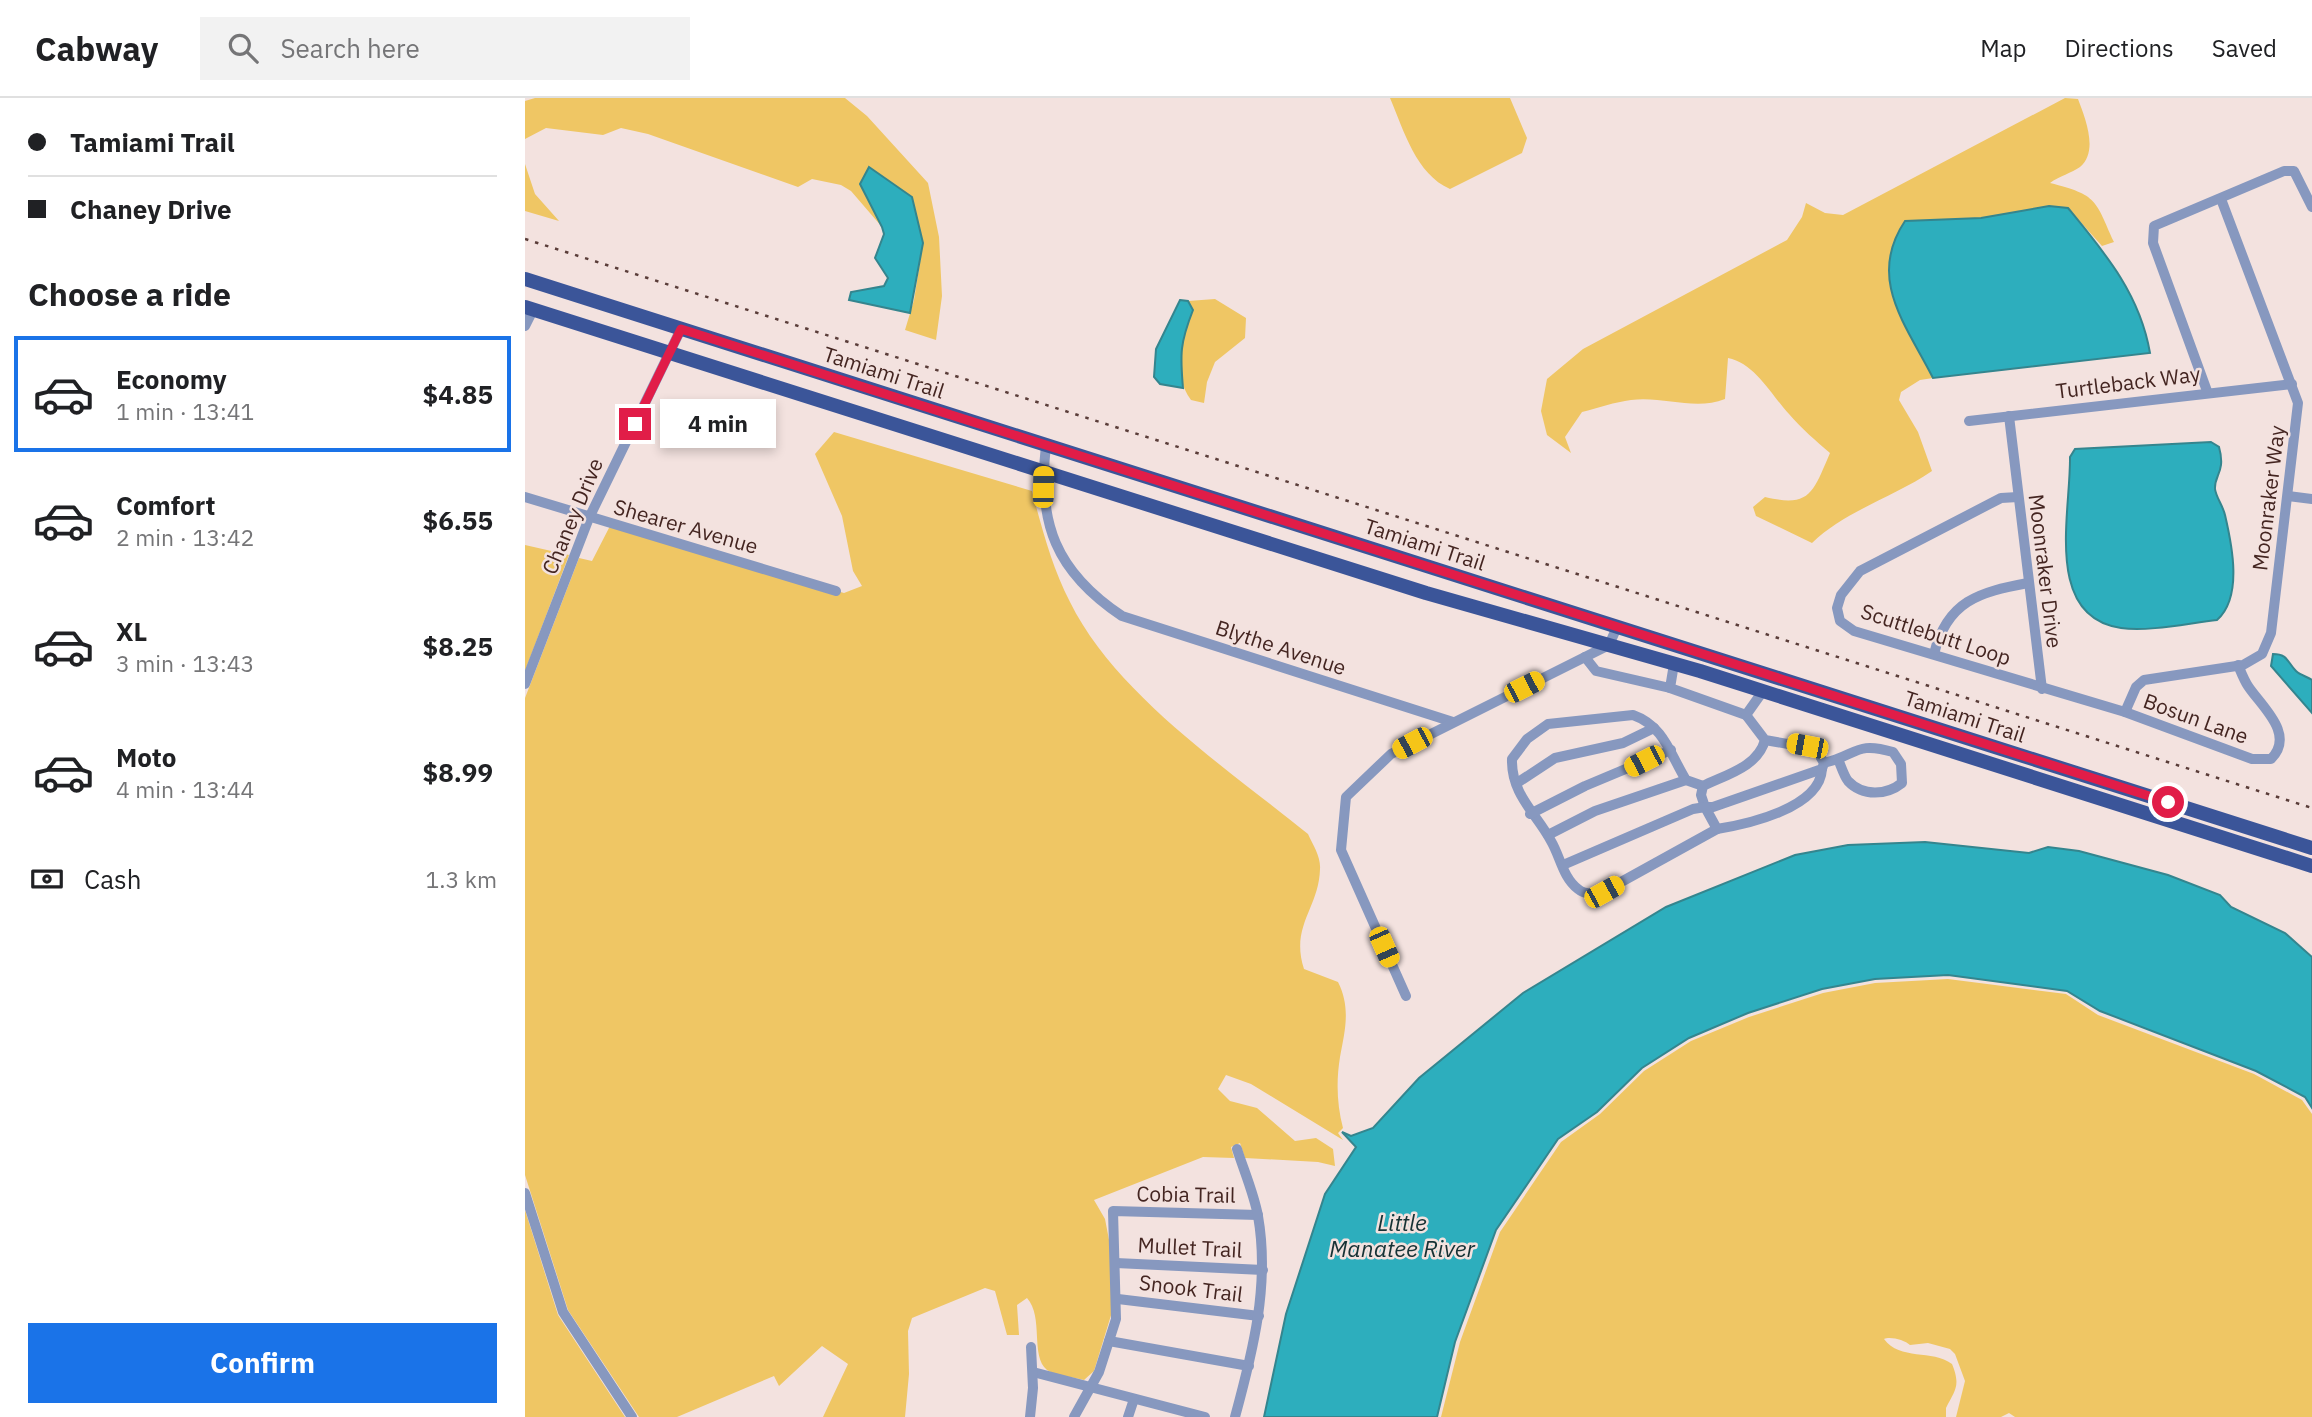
<!DOCTYPE html>
<meta charset="utf-8">
<style>
body{margin:0;font-family:"IBM Plex Sans",sans-serif;background:#f2f2f2;color:#202124;height:100vh;display:flex;flex-direction:column;font-size:26px;white-space:nowrap}
*{box-sizing:border-box;margin:0}
p{font-size:23px;color:#757577}
.icon{flex:none;width:38px;height:38px;fill:none;stroke:currentColor;stroke-width:2;stroke-linecap:round;stroke-linejoin:round}
.map{position:relative;flex:1;overflow:hidden}
.details{display:flex;flex-direction:column;background:#fff;width:525px}
.details>*{flex:none}
.hud{display:grid;align-content:center;height:154px;padding:0 28px;background:#fff}
.end{position:absolute;width:32px;height:32px;margin:-16px;border:9px solid #e11d48;background:#fff;box-shadow:0 0 0 4px #fff}
.from{border-radius:50%}
.bubble{position:absolute;height:49px;border-radius:0px;background:#fff;box-shadow:0 4px 10px #0003;font-size:23px;font-weight:800;line-height:49px;text-align:center}
.car{position:absolute;width:21px;height:42px;margin:-21px -10px;border-radius:9px;box-shadow:0 0 5px 2px #0007;background:linear-gradient(#f5c518 24%,#345 0 40%,#f5c518 0 76%,#345 0 86%,#f5c518 0)}
.hud b{display:flex;align-items:center;gap:24px;height:66px;font-size:26px}
.hud b+b{border-top:2px solid #e0e0e0}
.hud i{width:18px;height:18px;background:#202124}
ul{padding:0;list-style:none}
li{display:flex;align-items:center;gap:21px;height:116px;margin:0 14px 10px;padding:0 14px;border:4px solid transparent;border-radius:0px}
li div{flex:1}
li b{display:block;font-size:26px}
li em{font-style:normal;font-weight:800}
li.selected{border-color:#1a73e8}
li>.icon{width:63px;height:63px;stroke-width:1.5}
h2{padding:0 28px;font-size:32px;line-height:84px}
.pay{display:flex;align-items:center;gap:18px;height:77px;padding:0 28px;font-size:26px}
.pay p{margin-inline-start:auto}
.primary-button{display:flex;gap:14px;margin-top:auto;padding:14px 28px}
.primary-button a{flex:1;height:80px;border-radius:0px;background:#1a73e8;color:#fff;font-size:28px;font-weight:800;line-height:80px;text-align:center}
header{display:flex;align-items:center;gap:42px;box-sizing:border-box;height:98px;padding:0 35px;background:#fff;border-bottom:2px solid #e0e0e0}
header strong{font-size:33px}
nav{display:flex;gap:38px;margin-inline-start:auto;font-size:24px}
.search{width:490px;height:63px;background:#f2f2f2;display:flex;align-items:center;gap:18px;box-sizing:border-box;padding:0 24px;border-radius:0px;color:#757577;font-size:26px}
main{display:flex;flex:1;min-height:0}
.map>svg:first-child{display:block}
.green{fill:#efc664}
.water{fill:#2daebd;stroke:#34858e;stroke-width:2}
.lines{fill:none;stroke-linecap:round;stroke-linejoin:round}
.minor{stroke:#8798bf;stroke-width:10}
.major{stroke:#3b5599;stroke-width:14}
.rail{stroke:#5a3d39;stroke-width:2.5;stroke-dasharray:3.5 7;stroke-linecap:butt}
.route{stroke:#e11d48;stroke-width:9}
.labels{text-anchor:middle;dominant-baseline:central;stroke-width:5;stroke-linejoin:round;paint-order:stroke}
.street-label{font-size:21px;fill:#442521;stroke:#f3e2df}
.water-label{font-size:23px;font-style:italic;fill:#173235;stroke:#f3e2df}
</style>
<header>
<strong>Cabway</strong>
<div class="search"><svg class="icon" aria-label="search" viewBox="0 0 24 24"><circle cx="10" cy="10" r="6"/><path d="M15 15l6 6"/></svg>Search here</div>
<nav><a>Map</a><a>Directions</a><a>Saved</a></nav>
</header>
<main>
<section class="details">
<div class="hud">
<b><i class="from"></i>Tamiami Trail</b>
<b><i></i>Chaney Drive</b>
</div>
<h2>Choose a ride</h2>
<ul>
<li class="selected"><svg class="icon" aria-label="car" viewBox="0 0 24 24"><path d="M5 17H2v-5l4-1 3-4h7l3 4 3 1v5h-3M9 17h6M6 11h13"/><circle cx="7" cy="17" r="2"/><circle cx="17" cy="17" r="2"/></svg><div><b>Economy</b><p>1 min · 13:41</p></div><em>$4.85</em></li>
<li><svg class="icon" aria-label="car" viewBox="0 0 24 24"><path d="M5 17H2v-5l4-1 3-4h7l3 4 3 1v5h-3M9 17h6M6 11h13"/><circle cx="7" cy="17" r="2"/><circle cx="17" cy="17" r="2"/></svg><div><b>Comfort</b><p>2 min · 13:42</p></div><em>$6.55</em></li>
<li><svg class="icon" aria-label="car" viewBox="0 0 24 24"><path d="M5 17H2v-5l4-1 3-4h7l3 4 3 1v5h-3M9 17h6M6 11h13"/><circle cx="7" cy="17" r="2"/><circle cx="17" cy="17" r="2"/></svg><div><b>XL</b><p>3 min · 13:43</p></div><em>$8.25</em></li>
<li><svg class="icon" aria-label="car" viewBox="0 0 24 24"><path d="M5 17H2v-5l4-1 3-4h7l3 4 3 1v5h-3M9 17h6M6 11h13"/><circle cx="7" cy="17" r="2"/><circle cx="17" cy="17" r="2"/></svg><div><b>Moto</b><p>4 min · 13:44</p></div><em>$8.99</em></li>
</ul>
<div class="pay"><svg class="icon" aria-label="cash" viewBox="0 0 24 24"><path d="M3 7h18v10H3z"/><circle cx="12" cy="12" r="2"/></svg>Cash<p>1.3 km</p></div>
<div class="primary-button"><a>Confirm</a></div>
</section>
<div class="map">
<svg width="1787" height="1319" viewBox="0 0 1787 1319">
<rect width="100%" height="100%" fill="#f3e2df"/>
<g class="green">
<path d="M10,0H320L342,18L403,85L414,139L417,198L411,242L380,232L389,202L398,145L387,99L344,70L335,86L357,129L326,93L316,87L287,81L273,89L123,36L96,30L78,37L21,30L0,41V3Z"/>
<path d="M865,0H985L1002,40L997,55L925,91C891,76 879,33 865,0Z"/>
<path d="M1540,0L1553,1C1560,20 1574,53 1555,69C1547,75 1534,78 1525,85C1573,97 1570,102 1589,144L1577,148L1543,110L1524,108L1456,120L1380,123L1382,231L1408,280L1395,282L1376,294L1374,302L1393,334L1407,373C1369,399 1320,413 1287,445L1231,418L1228,409L1240,399C1286,410 1288,394 1305,355C1291,343 1277,331 1264,316C1247,298 1230,265 1203,260L1200,301C1170,313 1139,298 1106,302C1090,304 1073,310 1057,314L1040,339L1046,355L1022,337L1016,313L1022,281L1058,251L1262,142L1277,119L1281,105L1300,115L1318,117Z"/>
<path d="M0,66L10,96L34,123L0,113Z"/>
<path d="M690,201L721,220L720,240L690,264L682,284L679,305L666,302C646,274 656,242 668,212L663,203Z"/>
<path d="M309,334L507,393C517,431 527,469 545,504C591,597 703,671 783,736C788,747 796,759 795,771C794,810 765,828 779,871L813,884C826,910 820,932 815,959C811,984 812,1007 818,1030L813,1035L818,1042L726,986L701,977L693,991L705,1003L732,1010L770,1043L791,1040L808,1051L810,1068L793,1064L720,1060L715,1045L706,1049L709,1060L678,1059L569,1102L580,1121L585,1147L587,1214L569,1273L559,1282C548,1279 531,1278 522,1272C505,1258 519,1219 502,1200L492,1207L494,1237H482L470,1193L460,1190L387,1220L383,1233L384,1276L380,1319H298L323,1266L297,1248L254,1288L249,1278L152,1319H114L43,1212L0,1077V600L54,460L67,463L85,428L319,495L337,488L328,473L317,418L290,356Z"/>
<path d="M0,447L44,457L0,573Z"/>
<path d="M1423,881L1541,896L1573,917L1729,976L1777,1002L1787,1016V1319H1490L1484,1315L1476,1319H1431L1440,1283L1430,1256L1425,1251L1403,1245L1385,1247C1380,1242 1365,1238 1359,1241C1375,1263 1407,1251 1427,1266C1436,1288 1430,1292 1421,1310V1319H916L935,1244L975,1134L1036,1044L1075,1016L1119,973L1166,943L1224,919L1298,895L1350,885Z"/>
<path d="M0,1112L33,1217L100,1319H0Z"/>
</g>
<g class="water">
<path d="M344,69L387,99L398,145L385,215L324,202L326,194L359,188L363,180L350,160L359,136L357,129L335,86Z"/>
<path d="M1524,108L1543,110C1580,155 1615,196 1625,255L1408,280C1382,228 1341,181 1380,123L1456,120Z"/>
<path d="M655,202L663,203L668,212C655,245 655,256 658,290L635,286L629,279L631,251Z"/>
<path d="M1686,344L1694,349C1701,374 1689,377 1690,391C1691,399 1698,408 1700,417C1707,447 1718,499 1692,522C1664,525 1624,534 1596,530C1518,519 1546,413 1545,359L1550,351Z"/>
<path d="M1748,556C1763,556 1762,564 1771,573C1775,577 1783,579 1787,582V615L1746,568Z"/>
<path d="M1400,744L1504,755L1523,749L1554,753L1643,777L1695,797L1706,809L1760,835L1787,859V1010L1780,999L1731,973L1575,913L1542,893L1423,877L1350,881L1297,891L1223,915L1164,940L1117,970L1072,1014L1033,1041L971,1132L930,1244L912,1319H739L761,1216L800,1096L831,1049L817,1034L826,1038L848,1030L894,980L998,895L1141,809L1270,757L1323,747Z"/>
</g>
<g class="lines">
<g class="minor">
<path d="M0,228L8,212"/>
<path d="M1682,293L1628,145L1629,128L1759,73H1769L1787,109"/>
<path d="M1484,318L1517,591"/>
<path d="M1444,323L1767,286"/>
<path d="M521,347C512,425 531,474 597,518L928,624"/>
<path d="M1763,398L1787,401"/>
<path d="M0,399L311,493"/>
<path d="M1493,399L1476,400L1335,473L1316,497L1312,510L1315,523L1329,533L1600,614L1727,661H1746C1771,636 1736,608 1723,588C1719,582 1716,574 1713,567"/>
<path d="M1409,556C1422,503 1454,494 1503,485"/>
<path d="M1060,559L1071,573L1145,590"/>
<path d="M1149,566L1145,590L1221,617"/>
<path d="M0,586L64,420L156,231"/>
<path d="M1238,593L1221,617L1240,642C1233,669 1200,677 1178,688L1176,697L1180,709H1188L1297,671L1299,665L1291,651L1240,642"/>
<path d="M1600,614L1611,589L1619,582L1718,567L1737,556L1746,535L1773,305L1696,101"/>
<path d="M1299,665C1333,657 1330,643 1368,654L1376,666L1377,685C1362,697 1338,699 1323,683C1319,678 1316,668 1313,661"/>
<path d="M992,685L1030,660L1098,645L1129,630"/>
<path d="M1178,688L1161,682C1145,656 1139,628 1108,617L1023,626L1002,641L987,661C986,697 1012,716 1026,743C1035,758 1038,780 1053,791C1060,797 1069,796 1078,794L1192,731"/>
<path d="M1005,716L1060,688L1146,652"/>
<path d="M1023,737L1070,713L1161,682"/>
<path d="M1038,767L1168,711L1180,709L1192,731C1223,726 1295,710 1297,671"/>
<path d="M881,898L816,752L821,699L866,656L1084,547L1092,529"/>
<path d="M0,1095L38,1214L107,1319"/>
<path d="M591,1165L738,1172"/>
<path d="M593,1201L734,1218"/>
<path d="M584,1243L724,1268"/>
<path d="M508,1274L680,1319"/>
<path d="M505,1319L508,1290L506,1249"/>
<path d="M549,1319L574,1274L591,1221L588,1113L733,1117"/>
<path d="M603,1319L609,1301"/>
<path d="M710,1319C728,1253 745,1186 733,1118C729,1096 719,1073 712,1051"/>
</g>
<g class="major">
<path d="M0,181L1787,750"/>
<path d="M0,209L901,495L1175,573L1787,768"/>
</g>
<path class="rail" d="M0,141L1787,710"/>
</g>
<g class="lines">
<path class="route" d="M110,326L156,231L1643,704"/>
</g>
<g class="labels">
<g class="street-label">
<text transform="translate(359 274) rotate(18)">Tamiami Trail</text>
<text transform="translate(1603 284) rotate(-7)">Turtleback Way</text>
<text transform="translate(1743 400) rotate(-83)">Moonraker Way</text>
<text transform="translate(47 418) rotate(-67)">Chaney Drive</text>
<text transform="translate(161 428) rotate(16)">Shearer Avenue</text>
<text transform="translate(900 446) rotate(18)">Tamiami Trail</text>
<text transform="translate(1521 473) rotate(83)">Moonraker Drive</text>
<text transform="translate(1411 536) rotate(18)">Scuttlebutt Loop</text>
<text transform="translate(756 549) rotate(18)">Blythe Avenue</text>
<text transform="translate(1440 618) rotate(18)">Tamiami Trail</text>
<text transform="translate(1671 620) rotate(20)">Bosun Lane</text>
<text transform="translate(661 1096) rotate(1)">Cobia Trail</text>
<text transform="translate(665 1149) rotate(3)">Mullet Trail</text>
<text transform="translate(666 1190) rotate(7)">Snook Trail</text>
</g>
<g class="water-label">
<text x="877" y="1124">Little<tspan x="877" dy="26">Manatee River</tspan></text>
</g>
</g>
</svg>
<i class="end from" style="left:1643px;top:704px"></i>
<i class="end" style="left:110px;top:326px"></i>
<div class="bubble" style="left:135px;top:301px;width:116px">4 min</div>
<i class="car" style="left:518px;top:389px;rotate:1deg"></i>
<i class="car" style="left:999px;top:589px;rotate:63deg"></i>
<i class="car" style="left:887px;top:645px;rotate:242deg"></i>
<i class="car" style="left:1282px;top:648px;rotate:281deg"></i>
<i class="car" style="left:1119px;top:663px;rotate:243deg"></i>
<i class="car" style="left:1079px;top:794px;rotate:61deg"></i>
<i class="car" style="left:859px;top:849px;rotate:156deg"></i>
</div>
</main>
